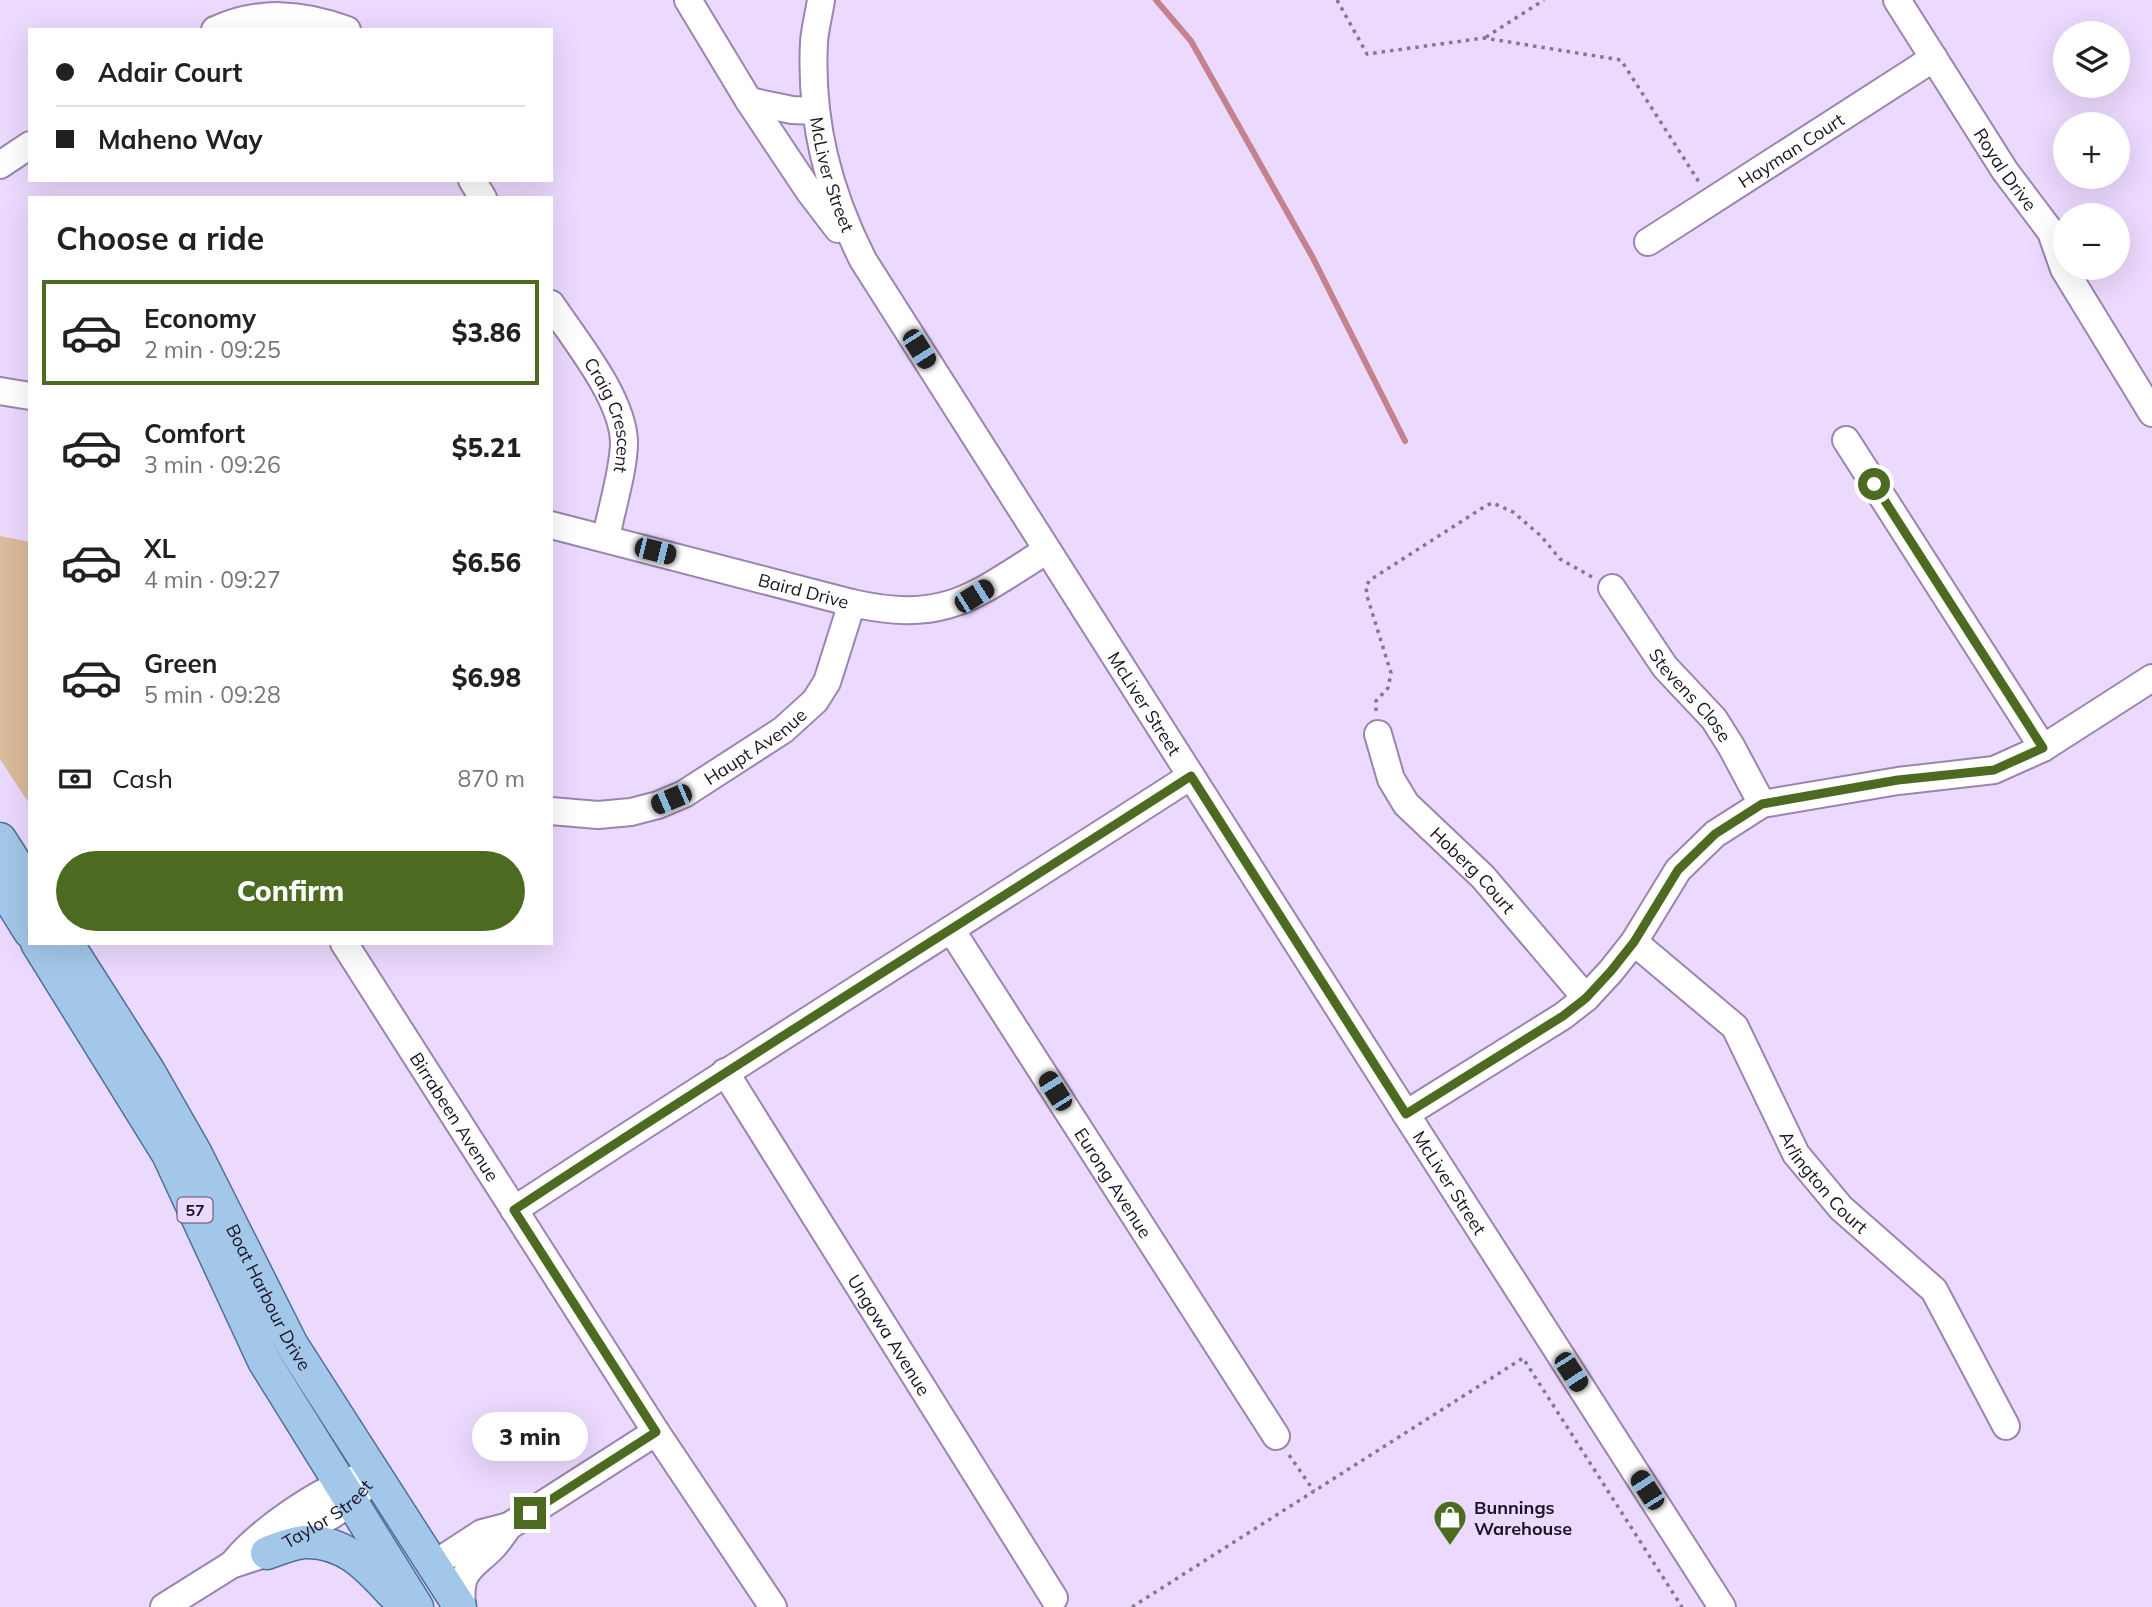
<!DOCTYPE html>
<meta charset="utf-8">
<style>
body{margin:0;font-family:Mulish,sans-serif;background:#f2f2f2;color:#202124;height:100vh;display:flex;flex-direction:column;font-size:26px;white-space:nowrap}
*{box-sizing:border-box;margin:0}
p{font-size:23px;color:#757577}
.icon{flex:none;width:38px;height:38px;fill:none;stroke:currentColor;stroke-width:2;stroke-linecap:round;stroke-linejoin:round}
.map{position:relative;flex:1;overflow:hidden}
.drawer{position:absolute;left:28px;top:196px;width:525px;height:749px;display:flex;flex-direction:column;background:#fff;border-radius:0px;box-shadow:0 7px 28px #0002}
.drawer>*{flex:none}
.hud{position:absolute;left:28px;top:28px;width:525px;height:154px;border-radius:0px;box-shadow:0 7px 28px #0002;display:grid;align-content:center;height:154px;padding:0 28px;background:#fff}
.controls{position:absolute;left:2053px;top:21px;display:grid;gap:14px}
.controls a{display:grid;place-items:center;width:77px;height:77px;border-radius:50%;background:#fff;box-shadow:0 7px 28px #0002;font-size:35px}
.end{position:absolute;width:32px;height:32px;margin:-16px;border:9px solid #4d6b20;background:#fff;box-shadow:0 0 0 4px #fff}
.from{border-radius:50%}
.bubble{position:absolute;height:49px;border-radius:24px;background:#fff;box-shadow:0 7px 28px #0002;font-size:23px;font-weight:800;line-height:49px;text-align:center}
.car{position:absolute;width:21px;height:42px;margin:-21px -10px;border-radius:9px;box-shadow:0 0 5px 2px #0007;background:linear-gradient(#222 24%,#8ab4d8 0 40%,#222 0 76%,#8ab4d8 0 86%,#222 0)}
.hud b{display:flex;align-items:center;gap:24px;height:66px;font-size:26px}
.hud b+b{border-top:2px solid #e0e0e0}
.hud i{width:18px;height:18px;background:#202124}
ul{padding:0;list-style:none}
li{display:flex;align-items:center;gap:21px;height:105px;margin:0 14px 10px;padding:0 14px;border:4px solid transparent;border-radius:0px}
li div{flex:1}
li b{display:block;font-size:26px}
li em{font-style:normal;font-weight:800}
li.active{border-color:#4d6b20}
li>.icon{width:63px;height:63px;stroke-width:1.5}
h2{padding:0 28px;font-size:32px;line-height:84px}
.pay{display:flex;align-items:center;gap:18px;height:77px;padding:0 28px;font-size:26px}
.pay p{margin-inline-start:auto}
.primary-button{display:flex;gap:14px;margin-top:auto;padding:14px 28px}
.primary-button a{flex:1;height:80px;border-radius:42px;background:#4d6b20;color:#fff;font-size:28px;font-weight:800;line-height:80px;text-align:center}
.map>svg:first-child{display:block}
.green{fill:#dabb9b}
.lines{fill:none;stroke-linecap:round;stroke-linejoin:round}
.stream{stroke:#c4828d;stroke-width:6}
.minor-casing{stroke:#9b84af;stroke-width:30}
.major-casing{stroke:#4b709a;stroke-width:35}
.path{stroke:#847791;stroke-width:3.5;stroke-dasharray:3.5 5;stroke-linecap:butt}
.minor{stroke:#fff;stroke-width:26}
.major{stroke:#a3c7e9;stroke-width:32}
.route{stroke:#4d6b20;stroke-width:9}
.labels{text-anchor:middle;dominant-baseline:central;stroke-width:5;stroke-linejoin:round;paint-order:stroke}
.shield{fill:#ecd9fe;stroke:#5a4f65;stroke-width:2}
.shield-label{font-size:16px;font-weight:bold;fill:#1c1424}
.street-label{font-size:18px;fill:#1c1424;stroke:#ecd9fe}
.poi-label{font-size:18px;font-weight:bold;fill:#1c1424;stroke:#ecd9fe;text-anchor:start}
</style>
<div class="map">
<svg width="2152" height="1607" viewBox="0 0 2152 1607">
<rect width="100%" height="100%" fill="#ecd9fe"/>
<path class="green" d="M0,536L30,542V805L0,759Z"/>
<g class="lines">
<path class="stream" d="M1156,0L1191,41L1313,258L1405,441"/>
<defs>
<g id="minor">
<path d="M688,0L749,101L792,110L816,111"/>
<path id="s1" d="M821,0C819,14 815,28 814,42C810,121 828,191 863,260L1406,1114L1722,1607"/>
<path id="s2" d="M1897,0L2005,171L2051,232L2064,269L2152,413"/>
<path d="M215,30C259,10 302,13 347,30"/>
<path d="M749,101L809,191L838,229"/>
<path d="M0,165L30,145"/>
<path d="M472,180L483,198"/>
<path id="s3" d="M1648,242L1934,58"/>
<path id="s4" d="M551,304C575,340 623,398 624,442C624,470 611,510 606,538"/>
<path d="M0,391L30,396"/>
<path d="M1846,440L2043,748"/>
<path id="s5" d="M551,525L852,603C944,624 973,597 1047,550"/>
<path id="s6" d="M1612,588L1665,667L1714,719L1731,746L1762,804"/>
<path id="s7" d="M1378,734L1391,779L1406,804L1483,877L1586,998"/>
<path id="s8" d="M551,811L598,815L631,812L658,805L684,794L783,730L815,701L827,682L852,603"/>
<path id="s9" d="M952,931L1276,1436"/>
<path id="s10" d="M1634,942L1735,1027L1796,1154L1841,1208L1934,1290L2006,1426"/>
<path id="s11" d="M344,943L656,1432L773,1607"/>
<path id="s12" d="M725,1072L1054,1598"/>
<path d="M1406,1114L1563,1016L1586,998L1611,971L1634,942L1678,870L1715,834L1762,804L1898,781L1994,770L2043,748L2152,678"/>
<path d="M514,1210C738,1063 966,921 1191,776"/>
<path d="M235,1561C260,1531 321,1488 358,1478"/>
<path d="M433,1565L482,1533L509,1526"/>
<path id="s13" d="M164,1607L231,1565L267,1553L332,1515L351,1502L375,1474"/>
<path d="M462,1607C459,1571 468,1571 491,1549C498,1542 503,1534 509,1526L656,1432"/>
</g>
<g id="major">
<path d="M0,839L30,886"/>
<path d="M0,884L30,932"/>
<path d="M37,943L168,1154L264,1361L417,1607"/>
<path id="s14" d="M67,943L148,1070L196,1154L292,1345L460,1607"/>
<path d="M267,1553C278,1549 292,1543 304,1542C344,1540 368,1567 392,1593"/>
</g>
</defs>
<use href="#minor" class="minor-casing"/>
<use href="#major" class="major-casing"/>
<g class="path">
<path d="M1337,0L1367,54L1484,38L1621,60L1699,182"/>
<path d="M1486,37L1544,0"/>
<path d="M1376,711V701L1388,688L1391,673L1367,596L1366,586L1370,580L1487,505L1493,503L1513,512L1541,536L1560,559L1592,577"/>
<path d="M1289,1455L1314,1491"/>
<path d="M1132,1607L1523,1358L1682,1607"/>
</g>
<use href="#minor" class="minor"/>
<use href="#major" class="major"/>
</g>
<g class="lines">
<path class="route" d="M530,1513L656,1432L514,1210C738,1062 966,921 1191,776L1406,1114L1563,1016L1586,998L1611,971L1634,942L1678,870L1715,834L1762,804L1898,780L1994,770L2043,748L1874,484"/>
</g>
<defs>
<symbol id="shop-pin" viewBox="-11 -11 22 30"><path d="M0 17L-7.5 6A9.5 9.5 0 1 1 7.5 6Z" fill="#4d6b20" stroke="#ecd9fe"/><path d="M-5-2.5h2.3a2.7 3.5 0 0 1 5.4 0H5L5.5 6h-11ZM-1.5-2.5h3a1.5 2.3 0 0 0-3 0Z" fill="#fff"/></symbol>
</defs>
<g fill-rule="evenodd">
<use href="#shop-pin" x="1431" y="1498" width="38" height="52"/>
</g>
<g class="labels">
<rect class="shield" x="177.5" y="1197.5" width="35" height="25" rx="5"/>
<g class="shield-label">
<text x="195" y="1210">57</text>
</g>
<g class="street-label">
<text stroke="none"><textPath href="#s3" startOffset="170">Hayman Court</textPath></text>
<text stroke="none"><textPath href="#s2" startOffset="201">Royal Drive</textPath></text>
<text stroke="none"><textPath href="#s1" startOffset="177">McLiver Street</textPath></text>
<text stroke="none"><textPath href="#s4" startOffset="128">Craig Crescent</textPath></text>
<text stroke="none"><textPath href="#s5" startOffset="261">Baird Drive</textPath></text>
<text stroke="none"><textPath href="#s6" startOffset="133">Stevens Close</textPath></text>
<text stroke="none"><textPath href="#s1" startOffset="794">McLiver Street</textPath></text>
<text stroke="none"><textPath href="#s8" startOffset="222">Haupt Avenue</textPath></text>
<text stroke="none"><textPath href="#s7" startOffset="170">Hoberg Court</textPath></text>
<text stroke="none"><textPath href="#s11" startOffset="206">Birrabeen Avenue</textPath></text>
<text stroke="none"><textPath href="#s10" startOffset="312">Arlington Court</textPath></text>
<text stroke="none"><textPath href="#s1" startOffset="1362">McLiver Street</textPath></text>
<text stroke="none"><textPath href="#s9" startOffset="299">Eurong Avenue</textPath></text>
<text stroke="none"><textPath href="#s14" startOffset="408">Boat Harbour Drive</textPath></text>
<text stroke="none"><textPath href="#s12" startOffset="310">Ungowa Avenue</textPath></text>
<text stroke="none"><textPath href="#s13" startOffset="189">Taylor Street</textPath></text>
</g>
<g class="poi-label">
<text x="1474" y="1507">Bunnings<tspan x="1474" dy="21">Warehouse</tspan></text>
</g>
</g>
</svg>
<div class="controls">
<a><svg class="icon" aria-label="layers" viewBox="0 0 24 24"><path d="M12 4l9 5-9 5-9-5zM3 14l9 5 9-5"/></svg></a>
<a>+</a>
<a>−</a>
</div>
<i class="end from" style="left:1874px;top:484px"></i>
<i class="end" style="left:530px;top:1513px"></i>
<div class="bubble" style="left:472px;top:1412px;width:116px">3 min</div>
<i class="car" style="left:919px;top:349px;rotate:148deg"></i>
<i class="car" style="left:655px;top:551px;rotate:104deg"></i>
<i class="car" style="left:974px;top:596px;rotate:58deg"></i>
<i class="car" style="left:671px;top:799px;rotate:247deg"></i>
<i class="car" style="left:1055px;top:1091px;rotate:328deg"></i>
<i class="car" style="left:1571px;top:1372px;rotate:147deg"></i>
<i class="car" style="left:1647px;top:1490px;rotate:327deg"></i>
<div class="hud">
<b><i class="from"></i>Adair Court</b>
<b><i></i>Maheno Way</b>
</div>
<section class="drawer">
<h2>Choose a ride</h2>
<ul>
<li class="active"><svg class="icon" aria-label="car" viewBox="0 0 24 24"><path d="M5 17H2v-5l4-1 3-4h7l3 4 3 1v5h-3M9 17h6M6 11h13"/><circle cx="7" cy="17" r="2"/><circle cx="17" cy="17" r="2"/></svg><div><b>Economy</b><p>2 min · 09:25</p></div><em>$3.86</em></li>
<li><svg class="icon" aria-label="car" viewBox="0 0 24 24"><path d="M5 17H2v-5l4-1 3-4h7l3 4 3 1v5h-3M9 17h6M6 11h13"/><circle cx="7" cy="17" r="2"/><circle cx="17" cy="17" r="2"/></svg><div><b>Comfort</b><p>3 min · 09:26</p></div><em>$5.21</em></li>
<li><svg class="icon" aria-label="car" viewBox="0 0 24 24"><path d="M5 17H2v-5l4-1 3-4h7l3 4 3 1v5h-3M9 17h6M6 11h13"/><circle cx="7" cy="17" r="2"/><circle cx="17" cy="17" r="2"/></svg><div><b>XL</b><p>4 min · 09:27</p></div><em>$6.56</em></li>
<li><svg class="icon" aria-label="car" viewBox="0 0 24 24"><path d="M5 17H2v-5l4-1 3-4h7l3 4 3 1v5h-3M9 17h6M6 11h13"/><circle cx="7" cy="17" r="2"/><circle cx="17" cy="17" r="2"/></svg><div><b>Green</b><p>5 min · 09:28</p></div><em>$6.98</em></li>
</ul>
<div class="pay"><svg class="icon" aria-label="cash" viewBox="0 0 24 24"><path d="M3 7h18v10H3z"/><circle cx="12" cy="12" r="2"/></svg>Cash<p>870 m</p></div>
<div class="primary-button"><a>Confirm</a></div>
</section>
</div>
